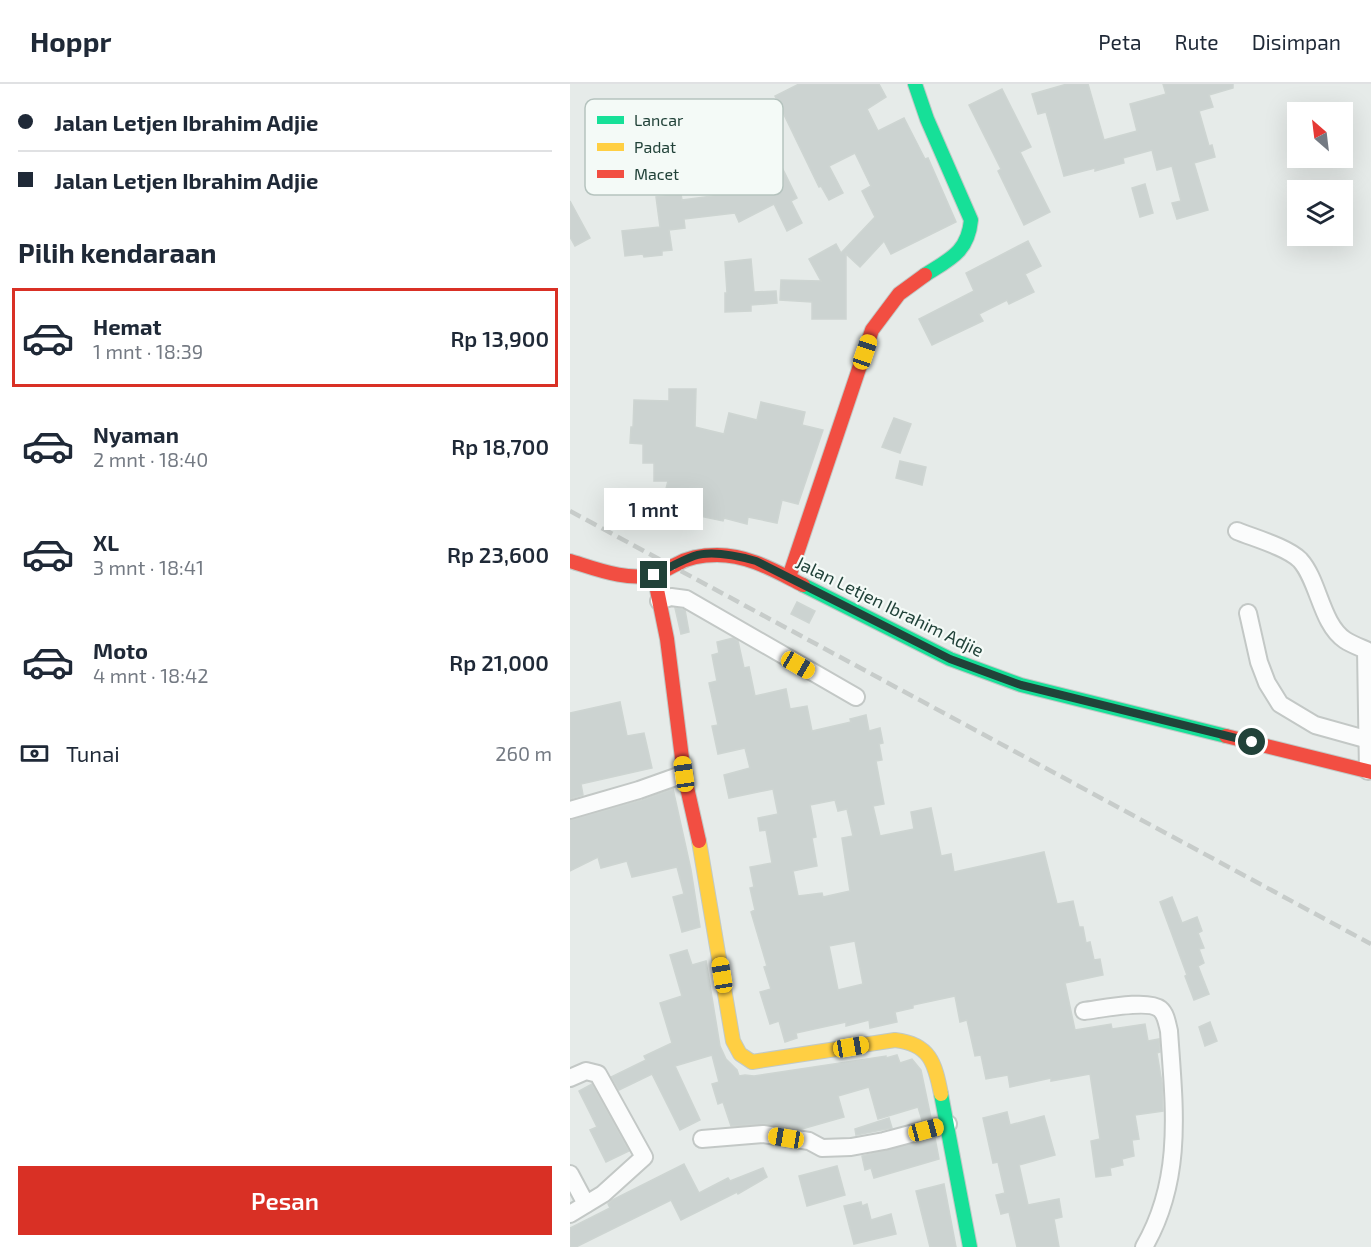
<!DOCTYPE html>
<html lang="id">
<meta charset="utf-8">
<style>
body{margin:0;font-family:"Exo 2",sans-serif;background:#f2f2f3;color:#1f2937;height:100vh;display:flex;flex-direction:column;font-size:22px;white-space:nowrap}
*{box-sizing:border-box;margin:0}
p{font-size:20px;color:#747a83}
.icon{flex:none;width:33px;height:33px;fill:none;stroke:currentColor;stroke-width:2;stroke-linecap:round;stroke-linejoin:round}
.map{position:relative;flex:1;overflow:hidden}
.sheet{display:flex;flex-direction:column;background:#fff;width:570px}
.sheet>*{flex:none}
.guide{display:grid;align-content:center;height:132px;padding:0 18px;background:#fff}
.needle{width:39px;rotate:332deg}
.buttons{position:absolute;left:717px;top:18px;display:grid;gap:12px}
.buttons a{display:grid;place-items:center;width:66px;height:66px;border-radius:0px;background:#fff;box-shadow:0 6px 24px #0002;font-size:30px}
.end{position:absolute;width:27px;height:27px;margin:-14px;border:8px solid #214239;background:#fff;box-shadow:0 0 0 3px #fff}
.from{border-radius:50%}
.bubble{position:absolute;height:42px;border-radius:0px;background:#fff;box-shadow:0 6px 24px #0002;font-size:20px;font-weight:600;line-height:42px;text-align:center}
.car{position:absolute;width:18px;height:36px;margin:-18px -9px;border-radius:8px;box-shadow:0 0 4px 2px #0007;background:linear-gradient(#f5c518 24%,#345 0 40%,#f5c518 0 76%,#345 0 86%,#f5c518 0)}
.guide b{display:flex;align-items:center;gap:21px;height:57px;font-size:22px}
.guide b+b{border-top:2px solid #e0e1e3}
.guide i{width:15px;height:15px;background:#1f2937}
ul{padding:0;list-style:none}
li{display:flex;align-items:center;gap:18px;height:99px;margin:0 12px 9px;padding:0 6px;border:3px solid transparent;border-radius:0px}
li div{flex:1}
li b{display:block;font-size:22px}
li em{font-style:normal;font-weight:600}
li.active{border-color:#d93025}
li>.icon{width:54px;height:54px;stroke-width:1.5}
h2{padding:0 18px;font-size:27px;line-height:72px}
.pay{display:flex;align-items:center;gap:15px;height:66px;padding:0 18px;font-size:22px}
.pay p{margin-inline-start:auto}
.button{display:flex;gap:12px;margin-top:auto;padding:12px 18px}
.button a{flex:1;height:69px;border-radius:0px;background:#d93025;color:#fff;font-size:24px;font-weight:600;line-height:69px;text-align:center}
header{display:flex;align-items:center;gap:36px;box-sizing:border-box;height:84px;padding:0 30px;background:#fff;border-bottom:2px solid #e0e1e3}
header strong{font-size:28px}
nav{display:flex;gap:33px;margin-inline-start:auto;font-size:21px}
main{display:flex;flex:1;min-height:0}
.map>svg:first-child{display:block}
.building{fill:#ccd3d1;stroke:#ced5d2;stroke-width:1.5;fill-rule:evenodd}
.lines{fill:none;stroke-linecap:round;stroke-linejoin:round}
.street-casing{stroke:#c3c8c6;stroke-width:20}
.fast-casing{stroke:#c1c9c6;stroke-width:16}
.slow-casing{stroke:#c1c9c6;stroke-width:16}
.jam-casing{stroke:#c1c9c6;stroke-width:16}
.street{stroke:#fbfcfc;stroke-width:16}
.fast{stroke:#16e098;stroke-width:14}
.slow{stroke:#ffcf43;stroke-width:14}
.jam{stroke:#f24e42;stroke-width:14}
.rail{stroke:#c7ccca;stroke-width:4.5;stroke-dasharray:12 6;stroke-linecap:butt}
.route{stroke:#214239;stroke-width:8}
.labels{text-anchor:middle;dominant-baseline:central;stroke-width:4.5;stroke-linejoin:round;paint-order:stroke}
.street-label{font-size:18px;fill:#214239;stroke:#f4faf7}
.key{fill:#f4faf7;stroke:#b5c3be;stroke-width:1.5}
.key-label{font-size:16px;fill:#214239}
</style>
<header>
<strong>Hoppr</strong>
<nav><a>Peta</a><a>Rute</a><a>Disimpan</a></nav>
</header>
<main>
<section class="sheet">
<div class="guide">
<b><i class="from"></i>Jalan Letjen Ibrahim Adjie</b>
<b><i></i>Jalan Letjen Ibrahim Adjie</b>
</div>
<h2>Pilih kendaraan</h2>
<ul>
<li class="active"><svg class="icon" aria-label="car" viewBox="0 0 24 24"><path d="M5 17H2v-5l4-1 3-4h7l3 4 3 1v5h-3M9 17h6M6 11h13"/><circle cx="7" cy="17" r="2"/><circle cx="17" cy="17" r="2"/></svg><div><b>Hemat</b><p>1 mnt · 18:39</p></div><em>Rp 13,900</em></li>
<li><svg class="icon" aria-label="car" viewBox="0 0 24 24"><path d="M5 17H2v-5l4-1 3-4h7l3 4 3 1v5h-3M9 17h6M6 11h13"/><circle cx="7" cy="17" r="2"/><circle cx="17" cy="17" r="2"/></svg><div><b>Nyaman</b><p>2 mnt · 18:40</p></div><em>Rp 18,700</em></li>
<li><svg class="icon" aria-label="car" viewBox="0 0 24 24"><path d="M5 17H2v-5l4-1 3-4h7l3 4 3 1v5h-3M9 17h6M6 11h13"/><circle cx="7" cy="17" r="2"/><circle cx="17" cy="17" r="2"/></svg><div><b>XL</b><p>3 mnt · 18:41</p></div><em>Rp 23,600</em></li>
<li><svg class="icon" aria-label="car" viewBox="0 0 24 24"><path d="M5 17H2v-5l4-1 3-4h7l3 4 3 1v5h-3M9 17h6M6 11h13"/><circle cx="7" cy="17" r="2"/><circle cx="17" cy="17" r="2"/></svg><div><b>Moto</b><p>4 mnt · 18:42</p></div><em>Rp 21,000</em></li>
</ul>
<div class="pay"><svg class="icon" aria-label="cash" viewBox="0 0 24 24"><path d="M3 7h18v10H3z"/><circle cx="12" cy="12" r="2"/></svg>Tunai<p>260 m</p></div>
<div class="button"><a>Pesan</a></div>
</section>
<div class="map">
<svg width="801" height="1163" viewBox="0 0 801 1163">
<rect width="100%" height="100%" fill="#e6ebe9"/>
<g class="building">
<path d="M229,0H309L316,13L297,25L308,47L334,34L355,75L358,74L386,138L321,170L314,157L290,183L276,170V235H242V218L210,216L211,196L251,197L239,175L266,160L271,169L305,133L292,107L301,102L285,69L259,82L273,109L259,116L251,102L249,103L205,12Z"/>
<path d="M497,0H518L534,56L567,47L560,20L596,10L593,0H663V4L639,11L643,23L629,27L639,62L642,61L645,73L624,79L638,126L607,135L602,119L611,117L602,82L587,86L582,66L553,74L554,79L525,87V84L494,92L476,28L468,30L462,10Z"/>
<path d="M432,5L461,63L450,68L480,128L454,141L428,87L431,85L399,21Z"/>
<path d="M191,41L227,114L221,117L232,139L217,147L204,120L169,138L165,129L114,135L115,144L99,146L102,166L92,167V171L74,173L73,170L55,172L52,147L90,143L86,113L111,110L112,116L150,111L126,59L144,50L150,62ZM188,71L199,95L168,110L157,86Z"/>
<path d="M575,100L583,129L570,133L562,104Z"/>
<path d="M0,117L20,154L5,162L0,153Z"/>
<path d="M458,157L471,182L455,190L464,208L439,220L437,216L409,230L413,237L362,261L349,235L404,207L396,189Z"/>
<path d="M181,175L184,208L206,207L207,219L181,221V227L155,228V209H157L155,178Z"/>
<path d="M99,305H126L125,343L154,350L159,329L187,336L191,318L235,328L232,341L253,346L228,420L212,416L207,439L178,433L177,440L154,434L153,437L91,424L98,397H84V379H73V360L60,359L61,343H63L64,316L99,317Z"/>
<path d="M324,334L341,340L330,369L312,363Z"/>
<path d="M330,377L356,383L352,401L326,394Z"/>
<path d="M227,518L245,527L239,539L221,530Z"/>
<path d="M105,524L115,526L119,548L111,550Z"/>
<path d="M163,554L168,557L174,584L179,583L185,612L216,605L220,625L237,622L242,647L281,638L280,635L296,631L299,647L310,644L313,659L309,660L312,676L306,677L314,720L303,722L310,752L344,745L341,728L361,724L371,772L381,770L384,788L474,768L487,820L503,817L509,843H513L516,859L520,858L524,876L530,875L533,891L495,899L505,946L541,940L542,945L575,940L578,957L589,955L590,968L587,969L592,999L593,1027L565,1031L569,1055L562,1056L564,1072L552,1075L553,1081L540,1084L541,1091L526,1093L521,1057L530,1055L520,990L481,997V994L440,1003L438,991L416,995L411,971L405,972L397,936L390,938L385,912L343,921V924L325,928L327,938L300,944L299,936L276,942V938L226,949L227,954L215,958L209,937L200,940L190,908L201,905L194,883L197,882L181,828L185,826L180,804L184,803L180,783L202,779L196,746L190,747L188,734L208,730L203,705L159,714L154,691L180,684L175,664L148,670L142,642L148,641L139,599L147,597L142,571L149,569L147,558ZM265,716L268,727L277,725L283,752L272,754L280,807L253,813L252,809L228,812L223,787L247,782L242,754L246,753L240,721ZM285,857L293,900L268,906L259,862Z"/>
<path d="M50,618L57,652L74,649L82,684L11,700L13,711L0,715V629Z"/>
<path d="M103,705L121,786L130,843L112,848L103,813L114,810L107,783L62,793L57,777L31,784L28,773L0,787V736L72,716Z"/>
<path d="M602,813L612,839L627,833L632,847L628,849L634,864L629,865L634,879L628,882L639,910L624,916L615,892L617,891L590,818Z"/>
<path d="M117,866L122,881L136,877L150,962L156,975L167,986L169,992L175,991L184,992L316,972V974L327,971L330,979L342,975L351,986L361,1034L352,1036L348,1023L308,1035L299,1003L268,1012L274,1033L232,1045L194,1040L161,1042L153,1018L148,1020L142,1000L149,998L142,971L105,982L130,1036L110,1046L82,990L49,1006L41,993L76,976L74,972L102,959L90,919L112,912L100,871Z"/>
<path d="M640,938L647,957L635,962L629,943Z"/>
<path d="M22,1000L59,1067L36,1078L20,1046L27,1043L9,1007Z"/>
<path d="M437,1028L440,1041L474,1032L485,1071L449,1081L458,1121L489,1115L492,1133L484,1135L489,1163H447L439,1128L431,1130L426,1111L435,1109L428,1078L423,1079L413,1034Z"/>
<path d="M319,1034L322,1044L286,1051L285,1045Z"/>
<path d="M365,1054L369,1075L304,1094L301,1084L295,1086L292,1072Z"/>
<path d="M114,1080L129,1109L158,1094L160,1097L193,1084L197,1093L168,1110L167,1108L111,1136L101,1116L6,1163H0V1144L40,1124L38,1120L42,1116Z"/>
<path d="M267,1082L275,1111L237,1122L229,1092Z"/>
<path d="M374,1100L386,1163H360L346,1107Z"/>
<path d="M291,1118L292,1122L297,1120L301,1136L321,1130L326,1150L284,1160L274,1122Z"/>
</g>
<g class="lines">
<defs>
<g id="street">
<path d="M667,447C684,454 717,463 730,476C749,497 751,540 775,556C781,560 789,563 796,566L798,687"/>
<path d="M89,517L101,513L116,515L286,613"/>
<path d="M678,529L689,578L697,599L710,620L745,641L799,656"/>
<path d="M0,726L69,706L114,690"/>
<path d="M514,927C531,925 578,915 590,925C596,930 597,939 599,947C604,1022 614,1094 574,1163"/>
<path d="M0,994L16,987L28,990L74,1073L33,1110L0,1130"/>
<path d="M132,1055L193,1050L239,1057L252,1064L281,1063L314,1057L378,1040"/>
<path d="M0,1090L16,1120"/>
</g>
<g id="fast">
<path d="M345,0L357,35L401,136C398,168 380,175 355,191"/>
<path d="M233,501L380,575L451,601L656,652"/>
<path d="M371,1010L400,1163"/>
</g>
<path id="slow" d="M129,757L163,957L170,970L182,978L325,956C360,960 365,979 371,1010"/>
<g id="jam">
<path d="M0,477C26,485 58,498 86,490C93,488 100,483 107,480C119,473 133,471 147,471C179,471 205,487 233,501"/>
<path d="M84,491L97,555L114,690L129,757"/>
<path d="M219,493L302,246L329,210L355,191"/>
<path d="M656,652L801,688"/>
</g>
</defs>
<use href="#street" class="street-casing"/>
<use href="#fast" class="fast-casing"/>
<use href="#slow" class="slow-casing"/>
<use href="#jam" class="jam-casing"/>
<use href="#street" class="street"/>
<use href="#fast" class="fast"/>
<use href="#slow" class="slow"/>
<use href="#jam" class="jam"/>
<path class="rail" d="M0,427L801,860"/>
</g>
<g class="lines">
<path class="route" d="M84,491C97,485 110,477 124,472C142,466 168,472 186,477L380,575L451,601L682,658"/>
</g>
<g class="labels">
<g class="street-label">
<text transform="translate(320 522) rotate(26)">Jalan Letjen Ibrahim Adjie</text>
</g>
</g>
<rect x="15" y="15" width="198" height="96" rx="9" class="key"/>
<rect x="27" y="32" width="27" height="8" fill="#16e098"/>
<rect x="27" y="59" width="27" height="8" fill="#ffcf43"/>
<rect x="27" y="86" width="27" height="8" fill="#f24e42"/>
<g class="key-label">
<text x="64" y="42">Lancar</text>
<text x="64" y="69">Padat</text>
<text x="64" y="96">Macet</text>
</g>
</svg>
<div class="buttons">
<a><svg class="needle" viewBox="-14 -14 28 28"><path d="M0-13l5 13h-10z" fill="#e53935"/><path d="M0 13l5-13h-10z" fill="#747a83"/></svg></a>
<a><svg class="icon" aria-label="layers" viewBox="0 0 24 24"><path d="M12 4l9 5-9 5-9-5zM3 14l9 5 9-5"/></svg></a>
</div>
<i class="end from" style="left:682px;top:658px"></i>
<i class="end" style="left:84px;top:491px"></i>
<div class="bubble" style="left:34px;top:404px;width:99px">1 mnt</div>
<i class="car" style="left:295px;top:268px;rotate:19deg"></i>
<i class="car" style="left:228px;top:581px;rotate:120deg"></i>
<i class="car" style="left:114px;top:690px;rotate:352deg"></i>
<i class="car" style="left:152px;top:891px;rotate:351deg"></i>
<i class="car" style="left:281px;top:963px;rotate:80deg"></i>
<i class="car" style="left:356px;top:1046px;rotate:75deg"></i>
<i class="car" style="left:216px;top:1054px;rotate:279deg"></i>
</div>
</main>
